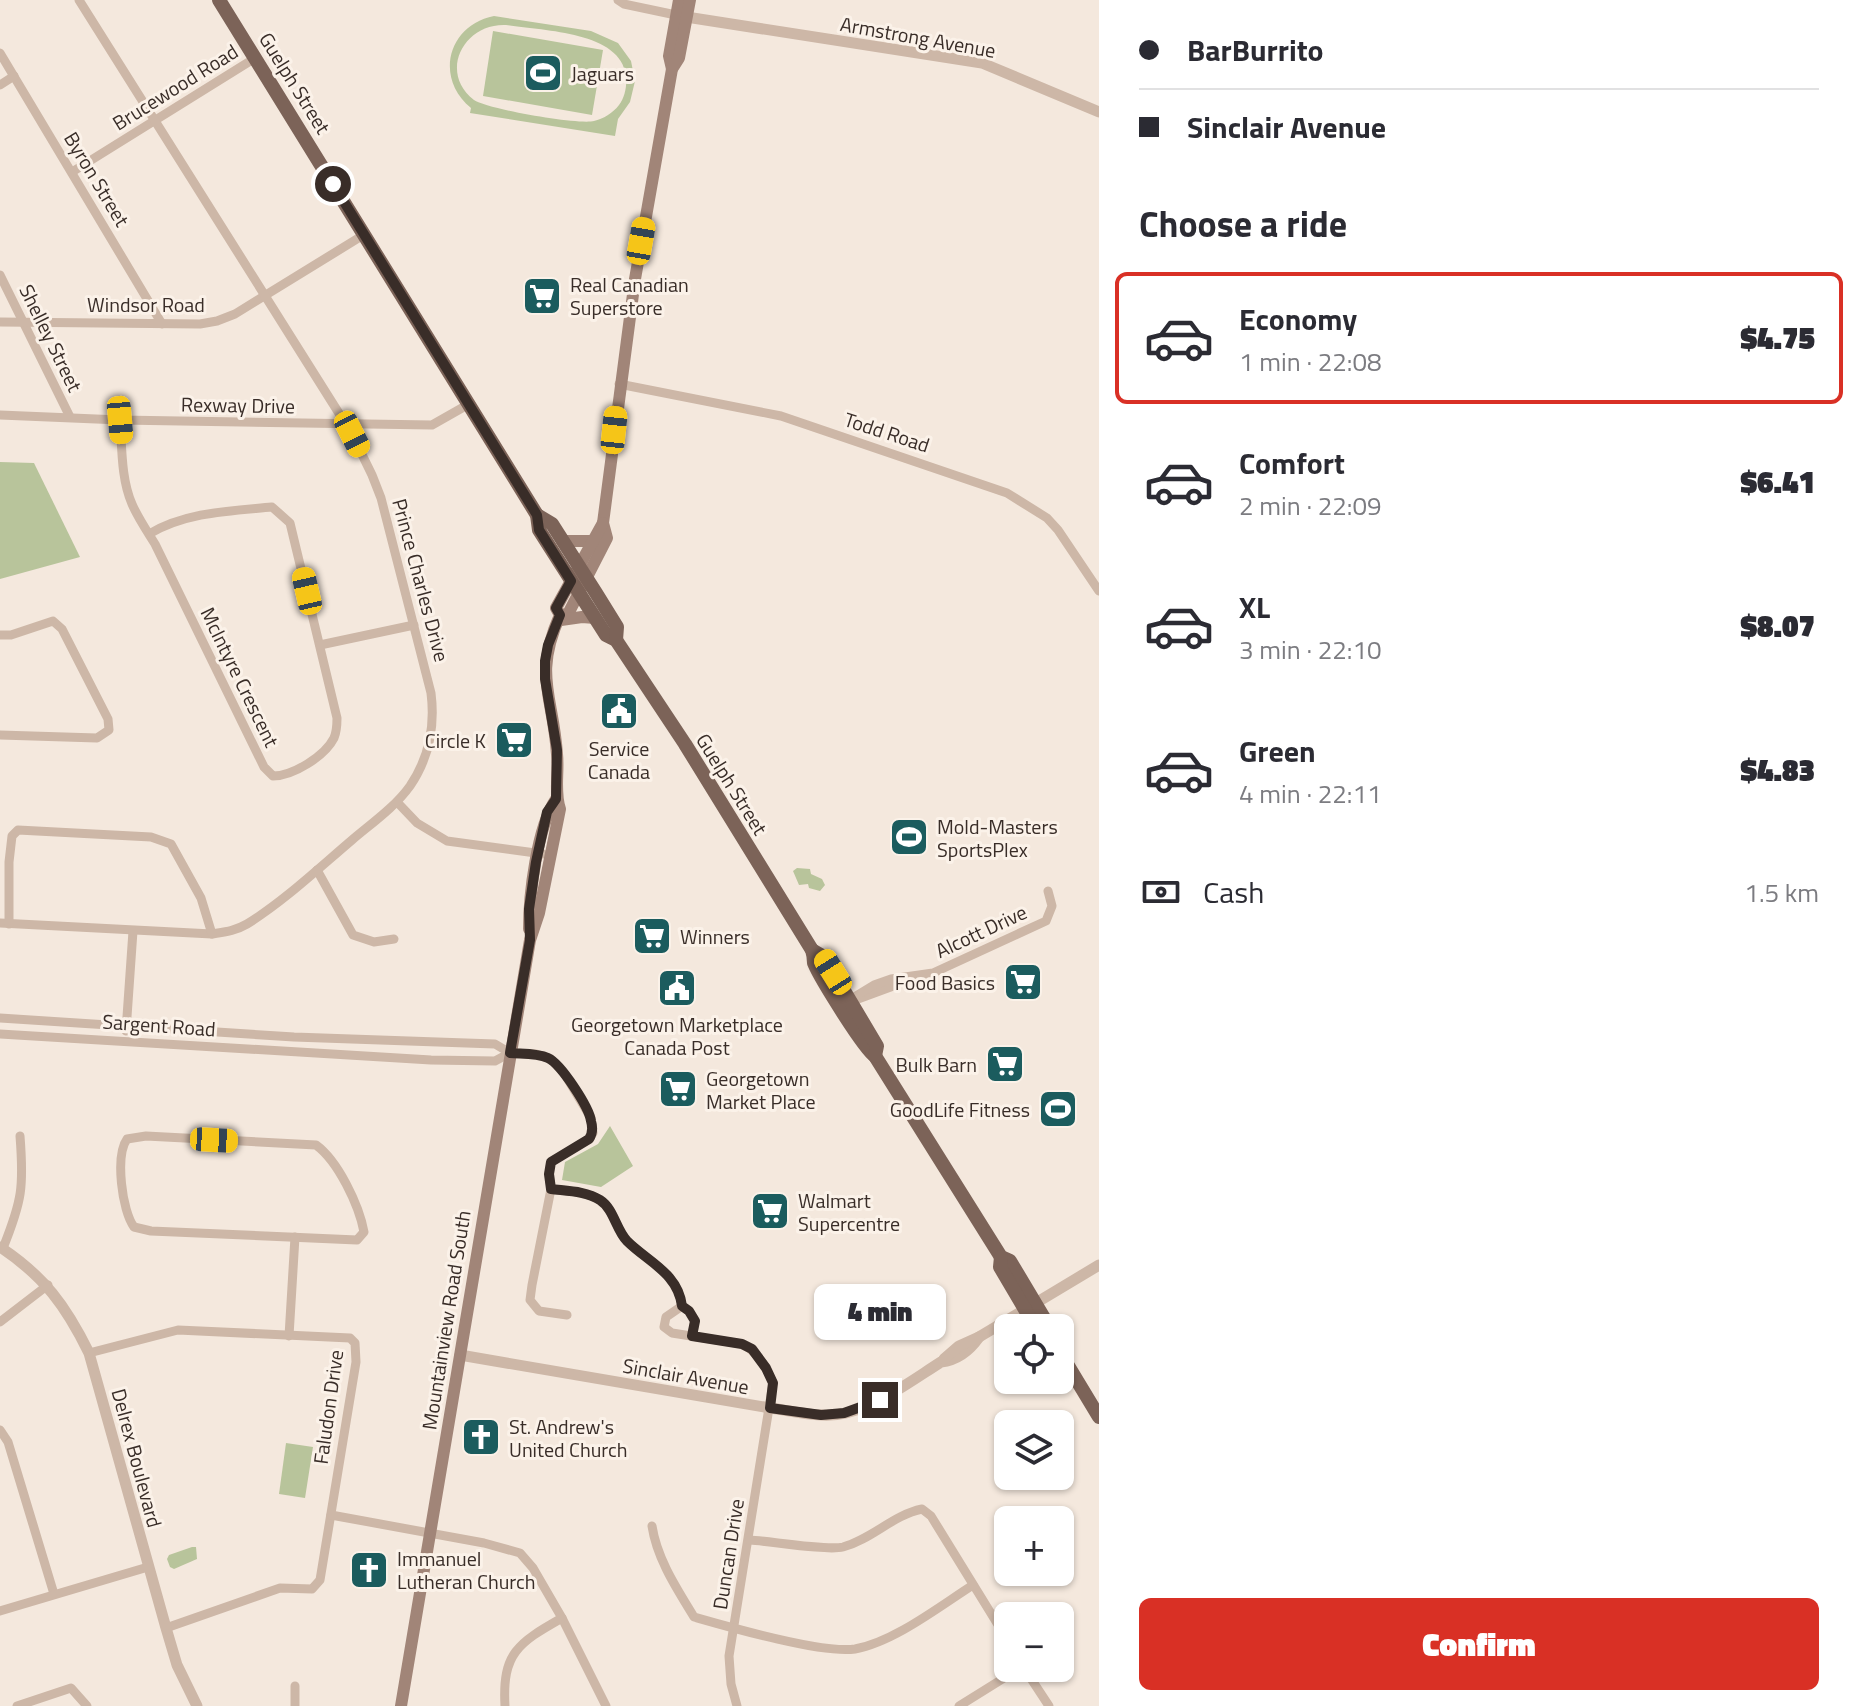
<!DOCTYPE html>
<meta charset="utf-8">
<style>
body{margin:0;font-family:"Titillium Web",sans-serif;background:#f2f2f3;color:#2b2b33;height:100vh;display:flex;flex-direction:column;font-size:30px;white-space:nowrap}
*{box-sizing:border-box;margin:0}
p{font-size:26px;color:#7c7c81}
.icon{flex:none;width:44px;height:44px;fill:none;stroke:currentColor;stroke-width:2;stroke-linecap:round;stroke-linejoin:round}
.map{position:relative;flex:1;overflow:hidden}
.side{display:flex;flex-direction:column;background:#fff;width:760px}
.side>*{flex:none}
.hud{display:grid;align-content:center;height:176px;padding:0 40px;background:#fff}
.controls{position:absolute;left:994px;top:1314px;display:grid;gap:16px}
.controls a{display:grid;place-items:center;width:80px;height:80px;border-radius:12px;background:#fff;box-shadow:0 2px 6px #0004;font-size:40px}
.end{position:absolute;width:36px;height:36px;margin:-18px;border:10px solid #392d28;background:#fff;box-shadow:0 0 0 4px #fff}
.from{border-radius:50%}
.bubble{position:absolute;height:56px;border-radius:12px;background:#fff;box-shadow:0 2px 6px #0004;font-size:26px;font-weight:800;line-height:56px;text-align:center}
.car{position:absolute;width:24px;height:48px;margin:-24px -12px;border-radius:10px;box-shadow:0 0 6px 2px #0007;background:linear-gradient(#f5c518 24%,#345 0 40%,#f5c518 0 76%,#345 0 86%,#f5c518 0)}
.hud b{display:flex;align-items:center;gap:28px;height:76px;font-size:30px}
.hud b+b{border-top:2px solid #e1e1e2}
.hud i{width:20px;height:20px;background:#2b2b33}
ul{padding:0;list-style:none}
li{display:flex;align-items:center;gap:24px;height:132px;margin:0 16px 12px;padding:0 24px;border:4px solid transparent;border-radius:12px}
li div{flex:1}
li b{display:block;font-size:30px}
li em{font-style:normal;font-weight:800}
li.current{border-color:#d93025}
li>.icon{width:72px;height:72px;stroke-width:1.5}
h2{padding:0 40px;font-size:36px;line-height:96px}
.pay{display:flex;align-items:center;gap:20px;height:88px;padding:0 40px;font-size:30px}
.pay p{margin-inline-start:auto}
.action{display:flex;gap:16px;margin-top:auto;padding:16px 40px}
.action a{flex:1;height:92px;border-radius:12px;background:#d93025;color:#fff;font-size:32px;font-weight:800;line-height:92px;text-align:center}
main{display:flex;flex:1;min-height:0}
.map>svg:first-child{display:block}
.green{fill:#b8c49b;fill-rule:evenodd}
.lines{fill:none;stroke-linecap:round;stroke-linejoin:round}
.minor{stroke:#cdb7a7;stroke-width:9}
.tertiary{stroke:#cdb7a7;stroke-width:11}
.secondary{stroke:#a18578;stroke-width:12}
.primary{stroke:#7c6358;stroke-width:14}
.route{stroke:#392d28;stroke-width:10}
.labels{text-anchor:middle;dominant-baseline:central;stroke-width:6;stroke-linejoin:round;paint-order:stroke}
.street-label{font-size:20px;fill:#392d28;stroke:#fbf2e9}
.poi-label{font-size:20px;fill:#392d28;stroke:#fbf2e9;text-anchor:start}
</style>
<main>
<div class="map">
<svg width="1099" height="1706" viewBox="0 0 1099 1706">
<rect width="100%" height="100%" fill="#f4e8dd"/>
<g class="green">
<path d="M494,16L591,31L618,43L631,61L635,81L630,102L618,119L615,136L470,113L471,108C434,78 448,25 494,16ZM506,25C542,31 621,31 626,76C627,86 625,97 619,105C613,113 603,119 594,121C578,125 487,109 474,100C438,72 464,23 506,25Z"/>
<path d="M493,31L603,50L592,115L483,96Z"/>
<path d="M0,462L34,463L80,557L0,579Z"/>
<path d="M797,868L810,869L811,874L822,879L825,885L820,891L809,888L808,884L799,885L793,871Z"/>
<path d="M610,1126L633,1166L601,1187L562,1180L565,1162L598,1144Z"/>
<path d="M286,1443L313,1447L305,1498L279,1494Z"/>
<path d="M192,1547H196L197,1559L174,1569L170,1567L167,1559L169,1555Z"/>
</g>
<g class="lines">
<g class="minor">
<path d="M618,0L624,4L676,15"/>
<path d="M0,53L162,324"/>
<path d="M0,85L14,76"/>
<path d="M72,172L255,58"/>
<path d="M0,275L70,417"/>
<path d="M0,322L200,324L217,321L235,314L365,234"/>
<path d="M619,384L781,416L1007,493L1047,518L1058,530L1099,591"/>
<path d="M0,415L120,420L432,425L469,404"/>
<path d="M120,420C122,447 121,479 132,504C138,518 147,531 155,544L264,767L273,776C293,776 325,756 334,738C337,731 337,725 337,718L290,523L272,507C230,511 186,512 149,534"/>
<path d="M0,635H11L53,621L62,629L108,719L109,730L97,738L0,735"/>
<path d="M320,645L414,625"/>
<path d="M397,802L417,823L447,841L543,854"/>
<path d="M317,870L353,935L374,942L394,939"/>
<path d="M0,923L212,934C224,932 235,931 247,924C283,902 319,868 352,840C372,823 395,807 410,786C429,758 435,725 431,693L381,498L372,475L352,434L79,0"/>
<path d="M9,924V862L12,836L18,830L151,837L171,844L201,898L212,934"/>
<path d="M858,999L896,985L901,979"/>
<path d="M846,1002L874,985L891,979L933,973L1046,921L1052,906L1048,891"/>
<path d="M0,1018L294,1037L495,1044L510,1053L536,1054L551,1059L564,1073L591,1118L593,1133L589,1139L551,1162L549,1174L551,1189L532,1285L530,1300L539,1311L567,1315"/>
<path d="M126,1031L133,931"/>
<path d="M0,1034L431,1060L495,1061L510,1053"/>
<path d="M146,1136L316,1145C338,1161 359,1205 364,1232L357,1240L151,1231L134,1227C122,1211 115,1156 127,1139Z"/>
<path d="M551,1189C567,1191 586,1191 600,1200C614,1209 616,1230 627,1241C649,1262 678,1273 682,1306L689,1311L695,1321L692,1336"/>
<path d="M3,1248C22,1201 24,1187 20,1136"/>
<path d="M682,1306L666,1317L664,1327L672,1333L742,1344C758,1352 766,1367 773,1383L729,1656L731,1684L737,1706"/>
<path d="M0,1322L48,1285"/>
<path d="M289,1336L295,1237"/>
<path d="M89,1353L178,1330L350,1338L355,1343L356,1362L320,1580L312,1589L280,1588L166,1628"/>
<path d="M0,1430L8,1442L54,1594"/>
<path d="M331,1515L484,1543L520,1553L533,1568L562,1618L606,1706"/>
<path d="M652,1526C657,1559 677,1589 694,1617C729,1627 822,1654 855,1649C894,1642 940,1606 973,1585"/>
<path d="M750,1540C769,1541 827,1551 843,1547C872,1539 893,1515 922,1509L931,1516L1008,1641"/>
<path d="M0,1611L148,1567"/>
<path d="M1024,1668L1049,1706"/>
<path d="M295,1686V1706"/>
<path d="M17,1706L71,1688L87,1706"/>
<path d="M505,1706C502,1653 518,1643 562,1618"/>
<path d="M959,1706L1020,1668"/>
</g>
<g class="tertiary">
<path d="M680,16L982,63L1099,112"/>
<path d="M0,1247C44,1276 66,1306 89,1353L166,1628L177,1665L197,1706"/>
<path d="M460,1355L770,1408C794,1411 822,1419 846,1413C881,1404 911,1381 941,1362C957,1360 970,1350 979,1337"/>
<path d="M944,1359L959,1346L979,1337L1099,1265"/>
</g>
<g class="secondary">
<path d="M672,69L669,56L679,0"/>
<path d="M562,541H592"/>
<path d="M560,615L568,614L607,538L603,523L635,279L672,69L679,58L690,0"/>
<path d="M561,620L582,617L595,618"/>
<path d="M529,929C529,895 537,827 556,799"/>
<path d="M401,1706L530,940L539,913L560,809C554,792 559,772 557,754C553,695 533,676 560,615L556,608L603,523"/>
</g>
<g class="primary">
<path d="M219,0L537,515L539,530L606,635L616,640L685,744L812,950C813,953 814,961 814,963C820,978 865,1050 875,1056L1001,1257L1010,1261L1050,1328"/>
<path d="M537,515L552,524L596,593L617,627L616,640"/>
<path d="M812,950L824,957L877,1046L875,1056"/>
<path d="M1001,1257L1000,1267L1036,1328"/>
<path d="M1060,1344L1064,1359L1099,1417"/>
</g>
</g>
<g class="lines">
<path class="route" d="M333,184L537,515L539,530L571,581L556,608L560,615L548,645L545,661V679L557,750L556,799L547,812L536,862L529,909L530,940L510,1053C523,1054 537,1053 548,1058C561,1064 589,1107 591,1121C593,1128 593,1133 589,1139L551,1162L549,1174L551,1189C567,1191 586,1191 600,1200C614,1209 616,1230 627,1241C648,1262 678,1273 682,1306L689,1311L695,1321L692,1336L742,1344L752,1349L766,1368L773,1383L770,1408L821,1415L844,1413L880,1400"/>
</g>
<defs>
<symbol id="stadium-square" viewBox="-11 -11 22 22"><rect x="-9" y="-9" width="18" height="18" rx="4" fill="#1b5c5e" stroke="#fbf2e9"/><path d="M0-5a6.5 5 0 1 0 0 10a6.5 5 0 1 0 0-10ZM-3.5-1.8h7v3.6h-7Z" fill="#fff"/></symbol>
<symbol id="supermarket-square" viewBox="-11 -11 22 22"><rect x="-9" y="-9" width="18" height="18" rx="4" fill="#1b5c5e" stroke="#fbf2e9"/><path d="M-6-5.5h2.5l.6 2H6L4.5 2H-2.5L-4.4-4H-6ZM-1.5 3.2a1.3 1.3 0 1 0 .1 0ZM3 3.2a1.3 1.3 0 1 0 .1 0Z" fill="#fff"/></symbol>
<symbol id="civic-square" viewBox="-11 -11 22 22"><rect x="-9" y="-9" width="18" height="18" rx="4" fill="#1b5c5e" stroke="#fbf2e9"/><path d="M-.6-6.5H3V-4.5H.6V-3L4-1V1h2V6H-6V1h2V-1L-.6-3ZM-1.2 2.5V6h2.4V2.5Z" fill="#fff"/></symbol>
<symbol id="church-square" viewBox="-11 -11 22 22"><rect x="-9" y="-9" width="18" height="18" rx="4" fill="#1b5c5e" stroke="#fbf2e9"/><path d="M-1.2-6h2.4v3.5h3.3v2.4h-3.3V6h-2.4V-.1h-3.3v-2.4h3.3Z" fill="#fff"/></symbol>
</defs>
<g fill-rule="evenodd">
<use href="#stadium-square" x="521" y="51" width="44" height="44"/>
<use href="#supermarket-square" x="520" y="274" width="44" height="44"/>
<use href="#civic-square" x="597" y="689" width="44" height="44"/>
<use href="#supermarket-square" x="492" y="718" width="44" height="44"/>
<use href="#stadium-square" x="887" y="815" width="44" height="44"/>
<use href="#supermarket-square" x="630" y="914" width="44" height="44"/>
<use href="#supermarket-square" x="1001" y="960" width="44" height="44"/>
<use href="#civic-square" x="655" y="966" width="44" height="44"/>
<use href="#supermarket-square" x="983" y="1042" width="44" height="44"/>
<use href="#supermarket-square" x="656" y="1067" width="44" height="44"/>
<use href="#stadium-square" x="1036" y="1087" width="44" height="44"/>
<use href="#supermarket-square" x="748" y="1189" width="44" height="44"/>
<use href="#church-square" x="459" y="1415" width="44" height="44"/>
<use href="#church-square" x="347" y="1548" width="44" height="44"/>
</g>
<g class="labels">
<g class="street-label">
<text transform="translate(918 37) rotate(10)">Armstrong Avenue</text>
<text transform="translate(295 83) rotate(58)">Guelph Street</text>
<text transform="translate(175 87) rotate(-32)">Brucewood Road</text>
<text transform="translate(97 179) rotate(59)">Byron Street</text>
<text x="146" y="304">Windsor Road</text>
<text transform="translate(51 338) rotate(64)">Shelley Street</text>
<text transform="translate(238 405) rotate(1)">Rexway Drive</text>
<text transform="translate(887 432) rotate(18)">Todd Road</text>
<text transform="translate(421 580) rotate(75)">Prince Charles Drive</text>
<text transform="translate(240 677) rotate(64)">McIntyre Crescent</text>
<text transform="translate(732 784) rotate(58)">Guelph Street</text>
<text transform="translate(981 931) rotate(-25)">Alcott Drive</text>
<text transform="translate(159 1025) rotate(4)">Sargent Road</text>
<text transform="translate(446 1320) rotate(-81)">Mountainview Road South</text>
<text transform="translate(686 1376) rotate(10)">Sinclair Avenue</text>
<text transform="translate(328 1407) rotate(-82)">Faludon Drive</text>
<text transform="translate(137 1458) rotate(75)">Delrex Boulevard</text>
<text transform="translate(728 1554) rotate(-81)">Duncan Drive</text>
</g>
<g class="poi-label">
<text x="571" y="73">Jaguars</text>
<text x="570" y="284">Real Canadian<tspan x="570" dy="23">Superstore</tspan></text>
<text x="486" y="740" text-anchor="end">Circle K</text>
<text x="619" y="748" text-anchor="middle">Service<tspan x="619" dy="23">Canada</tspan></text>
<text x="937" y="826">Mold-Masters<tspan x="937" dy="23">SportsPlex</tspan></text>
<text x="680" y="936">Winners</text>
<text x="995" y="982" text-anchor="end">Food Basics</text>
<text x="677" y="1024" text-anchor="middle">Georgetown Marketplace<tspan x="677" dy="23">Canada Post</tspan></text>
<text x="977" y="1064" text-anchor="end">Bulk Barn</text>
<text x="706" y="1078">Georgetown<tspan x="706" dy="23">Market Place</tspan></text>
<text x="1030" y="1109" text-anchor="end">GoodLife Fitness</text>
<text x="798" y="1200">Walmart<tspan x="798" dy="23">Supercentre</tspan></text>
<text x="509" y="1426">St. Andrew's<tspan x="509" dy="23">United Church</tspan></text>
<text x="397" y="1558">Immanuel<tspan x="397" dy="23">Lutheran Church</tspan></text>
</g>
</g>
</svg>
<div class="controls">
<a><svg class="icon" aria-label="locate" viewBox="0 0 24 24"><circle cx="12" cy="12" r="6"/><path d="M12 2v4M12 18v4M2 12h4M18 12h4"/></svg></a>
<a><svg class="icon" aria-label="layers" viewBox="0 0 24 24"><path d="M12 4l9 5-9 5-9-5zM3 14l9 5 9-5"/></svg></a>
<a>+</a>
<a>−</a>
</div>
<i class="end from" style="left:333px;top:184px"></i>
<i class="end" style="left:880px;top:1400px"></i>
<div class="bubble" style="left:814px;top:1284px;width:132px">4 min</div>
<i class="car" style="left:641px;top:241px;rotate:10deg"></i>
<i class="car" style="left:120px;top:420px;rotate:175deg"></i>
<i class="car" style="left:614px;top:430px;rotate:6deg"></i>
<i class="car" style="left:352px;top:434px;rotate:153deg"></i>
<i class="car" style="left:307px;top:591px;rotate:347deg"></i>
<i class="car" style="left:833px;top:972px;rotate:328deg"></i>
<i class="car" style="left:214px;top:1140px;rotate:93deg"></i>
</div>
<section class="side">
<div class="hud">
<b><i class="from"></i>BarBurrito</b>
<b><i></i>Sinclair Avenue</b>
</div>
<h2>Choose a ride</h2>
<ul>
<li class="current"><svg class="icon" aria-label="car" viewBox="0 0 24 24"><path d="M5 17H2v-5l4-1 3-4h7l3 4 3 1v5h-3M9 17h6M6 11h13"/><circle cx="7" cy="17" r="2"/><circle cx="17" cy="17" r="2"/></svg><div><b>Economy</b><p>1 min · 22:08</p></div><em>$4.75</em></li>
<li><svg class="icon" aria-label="car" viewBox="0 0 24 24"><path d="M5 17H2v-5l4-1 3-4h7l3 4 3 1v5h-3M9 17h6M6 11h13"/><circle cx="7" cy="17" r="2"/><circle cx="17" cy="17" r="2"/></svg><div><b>Comfort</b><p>2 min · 22:09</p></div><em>$6.41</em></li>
<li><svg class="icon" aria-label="car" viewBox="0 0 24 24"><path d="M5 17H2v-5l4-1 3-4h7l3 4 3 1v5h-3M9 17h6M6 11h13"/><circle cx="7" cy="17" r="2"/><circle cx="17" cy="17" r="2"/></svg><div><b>XL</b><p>3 min · 22:10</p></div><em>$8.07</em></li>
<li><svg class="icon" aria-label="car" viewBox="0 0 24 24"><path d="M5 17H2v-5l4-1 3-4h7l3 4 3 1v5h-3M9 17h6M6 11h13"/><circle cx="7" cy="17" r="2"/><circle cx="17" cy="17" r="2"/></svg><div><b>Green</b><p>4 min · 22:11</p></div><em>$4.83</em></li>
</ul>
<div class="pay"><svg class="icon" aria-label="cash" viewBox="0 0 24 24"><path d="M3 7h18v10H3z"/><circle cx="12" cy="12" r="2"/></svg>Cash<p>1.5 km</p></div>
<div class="action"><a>Confirm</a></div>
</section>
</main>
